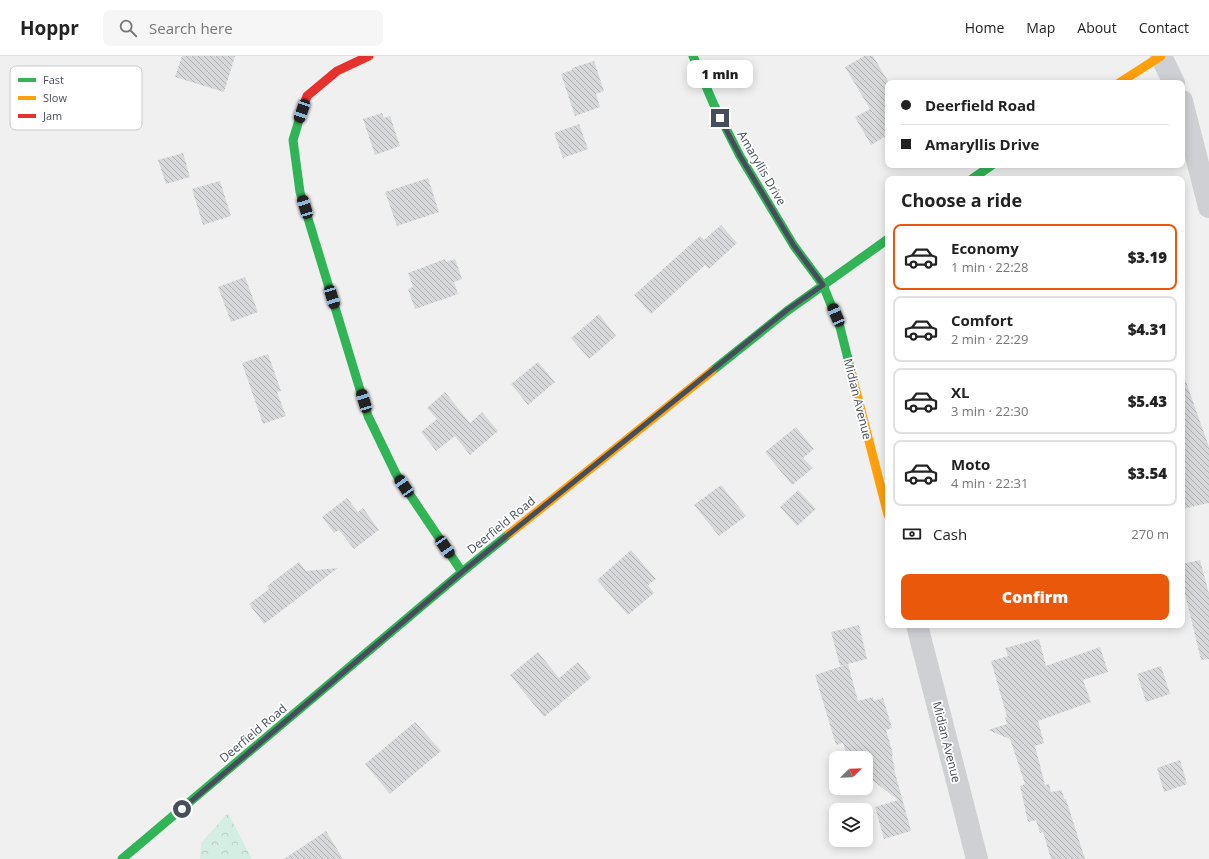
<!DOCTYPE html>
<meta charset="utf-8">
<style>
body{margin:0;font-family:"Open Sans",sans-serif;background:#f6f6f6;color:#222;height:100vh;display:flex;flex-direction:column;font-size:15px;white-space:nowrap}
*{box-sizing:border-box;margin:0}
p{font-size:13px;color:#767676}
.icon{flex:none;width:22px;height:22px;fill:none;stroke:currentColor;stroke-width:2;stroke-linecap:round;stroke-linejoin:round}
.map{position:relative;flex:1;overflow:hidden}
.details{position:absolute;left:885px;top:120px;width:300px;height:452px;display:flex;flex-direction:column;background:#fff;border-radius:8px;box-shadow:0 2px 10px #0003}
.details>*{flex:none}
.guide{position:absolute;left:885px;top:24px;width:300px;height:88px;border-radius:8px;box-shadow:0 2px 10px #0003;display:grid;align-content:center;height:88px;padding:0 16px;background:#fff}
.needle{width:26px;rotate:67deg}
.tools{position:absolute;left:829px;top:695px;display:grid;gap:8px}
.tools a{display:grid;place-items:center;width:44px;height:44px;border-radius:8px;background:#fff;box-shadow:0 2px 10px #0003;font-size:20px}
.end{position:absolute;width:18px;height:18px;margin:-9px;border:5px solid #474e5b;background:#fff;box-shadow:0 0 0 2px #fff}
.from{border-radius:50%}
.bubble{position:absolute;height:28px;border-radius:8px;background:#fff;box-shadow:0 2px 10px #0003;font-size:13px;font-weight:800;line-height:28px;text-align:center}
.car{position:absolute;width:12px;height:24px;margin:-12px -6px;border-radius:5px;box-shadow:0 0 3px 1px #0007;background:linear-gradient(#222 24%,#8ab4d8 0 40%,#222 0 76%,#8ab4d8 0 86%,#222 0)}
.guide b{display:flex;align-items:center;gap:14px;height:38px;font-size:15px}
.guide b+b{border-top:1px solid #e0e0e0}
.guide i{width:10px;height:10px;background:#222}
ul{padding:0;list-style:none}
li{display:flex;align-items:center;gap:12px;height:66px;margin:0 8px 6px;padding:0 8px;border:2px solid #e0e0e0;border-radius:8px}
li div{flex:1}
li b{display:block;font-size:15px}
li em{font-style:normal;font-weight:800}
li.selected{border-color:#ea580c}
li>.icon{width:36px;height:36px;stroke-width:1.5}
h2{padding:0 16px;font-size:18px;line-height:48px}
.pay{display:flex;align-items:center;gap:10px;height:44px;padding:0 16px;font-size:15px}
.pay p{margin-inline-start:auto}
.action{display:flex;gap:8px;margin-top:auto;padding:8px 16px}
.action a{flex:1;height:46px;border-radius:8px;background:#ea580c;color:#fff;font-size:16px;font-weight:800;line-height:46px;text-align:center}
header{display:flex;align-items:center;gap:24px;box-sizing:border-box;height:56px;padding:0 20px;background:#fff;border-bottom:1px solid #e0e0e0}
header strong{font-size:19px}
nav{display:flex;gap:22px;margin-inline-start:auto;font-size:14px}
.search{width:280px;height:36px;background:#f6f6f6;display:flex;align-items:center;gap:10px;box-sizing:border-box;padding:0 14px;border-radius:8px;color:#767676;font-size:15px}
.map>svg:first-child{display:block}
.forest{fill:url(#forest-crowns)}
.building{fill:url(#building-back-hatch)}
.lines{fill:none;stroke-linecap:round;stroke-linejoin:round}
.street{stroke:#ced0d3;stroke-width:22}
.fast{stroke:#30b455;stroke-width:9}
.slow{stroke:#ff9f0a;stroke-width:9}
.jam{stroke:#e5322d;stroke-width:9}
.route{stroke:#474e5b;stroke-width:5}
.labels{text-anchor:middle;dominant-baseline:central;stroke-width:3.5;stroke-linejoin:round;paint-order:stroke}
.street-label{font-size:12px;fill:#474e5b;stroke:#fff}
.key{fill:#fff;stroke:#c8cace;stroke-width:1}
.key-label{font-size:11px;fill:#474e5b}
</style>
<header>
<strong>Hoppr</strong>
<div class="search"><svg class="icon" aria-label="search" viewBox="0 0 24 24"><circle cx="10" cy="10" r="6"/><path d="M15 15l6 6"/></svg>Search here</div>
<nav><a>Home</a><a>Map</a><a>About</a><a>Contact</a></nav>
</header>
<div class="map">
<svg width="1209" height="803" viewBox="0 0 1209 803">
<defs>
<pattern id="forest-crowns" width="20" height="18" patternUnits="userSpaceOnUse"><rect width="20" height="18" fill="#d4eee3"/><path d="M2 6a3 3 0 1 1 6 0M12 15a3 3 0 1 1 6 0" fill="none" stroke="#b7cec5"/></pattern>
<pattern id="building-back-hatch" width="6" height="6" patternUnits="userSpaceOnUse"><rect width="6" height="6" fill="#d7d8da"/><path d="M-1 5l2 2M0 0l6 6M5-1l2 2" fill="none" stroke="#b0b1b4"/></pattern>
</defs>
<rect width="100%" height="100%" fill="#f0f0f0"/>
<path class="forest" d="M228,757L252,803H200L201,787Z"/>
<g class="building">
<path d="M182,0H235L224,36L175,21Z"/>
<path d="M864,0H873L888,25V84L886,80L871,89L855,61L870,53L845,11Z"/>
<path d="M594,5L604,35L596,38L600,51L575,60L561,18L572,14V12Z"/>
<path d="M382,57L384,62L390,60L400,90L375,99L363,63Z"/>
<path d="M579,68L588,93L563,102L554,77Z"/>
<path d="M183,97L190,121L166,128L158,104Z"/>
<path d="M428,122L439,156L397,170L385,136Z"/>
<path d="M220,125L231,160L203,169L192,133Z"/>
<path d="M721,169L737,187L709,213L705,209L651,258L634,239L700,180L704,184Z"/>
<path d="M445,203L446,206L455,203L462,223L454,226L458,238L415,253L408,233L413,231L408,217Z"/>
<path d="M245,221L258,256L231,266L218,231Z"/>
<path d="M599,258L616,280L589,303L571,282Z"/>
<path d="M268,298L281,335L277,336L286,360L263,368L242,307Z"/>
<path d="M538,306L555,326L528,349L511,328Z"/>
<path d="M1185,323L1209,391V447L1182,453V324Z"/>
<path d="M445,336L470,367L482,356L498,375L470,399L455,380L436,395L421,376L437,363L427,352Z"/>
<path d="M796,371L814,393L803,402L813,412L792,429L765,396Z"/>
<path d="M721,429L746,460L719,480L694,449Z"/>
<path d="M798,434L816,453L797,470L780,451Z"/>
<path d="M347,442L358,456L363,452L379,474L354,493L339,474L334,477L322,461Z"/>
<path d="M631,494L656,523L648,529L654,537L628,559L597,524Z"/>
<path d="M1200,504L1209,538V603L1201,604L1182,525V508Z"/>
<path d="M299,506L306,515L338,512L264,568L249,548L269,533L267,530Z"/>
<path d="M859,569L867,603L840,610L831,576Z"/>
<path d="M1039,583L1046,610L1100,591L1108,616L1083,624L1091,646L1038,665L1044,687L1035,690L1045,729L1049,728L1051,736L1062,734L1064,743H1066L1085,803H1051L1043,776L1040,777L1036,764L1028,766L1020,730L1025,728L1010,683L988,674L1007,668L1005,661H1007L991,605L1008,600L1005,592Z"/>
<path d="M538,596L559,622L578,606L591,622L544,661L510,619Z"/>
<path d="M848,608L858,645L873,641L874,645L883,642L892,672L886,674L893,698L892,701L895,713H894L911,775L884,783L875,751L898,744L867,720L866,702H848L843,687L836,689L815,619Z"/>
<path d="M1161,610L1170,638L1146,646L1137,618Z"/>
<path d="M415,666L441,695L390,738L365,708Z"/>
<path d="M1180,704L1187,728L1164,736L1157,712Z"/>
<path d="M326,775L343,803H284Z"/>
</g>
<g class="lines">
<g class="street">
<path d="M1161,0L1174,27"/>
<path d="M1182,45L1209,151"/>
<path d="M917,569L977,803"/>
</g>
<g class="fast">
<path d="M693,0L714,49L740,100L794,190L823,229L840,271L852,319"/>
<path d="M300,61L293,84L300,136L368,360L396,418L462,516"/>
<path d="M972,123L992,109"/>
<path d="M712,315L787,255L888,183"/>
<path d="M122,803L462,516L509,478"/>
</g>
<g class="slow">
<path d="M1119,27L1161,0"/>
<path d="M852,319L888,459"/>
<path d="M509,478L712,315"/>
</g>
<path class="jam" d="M300,61L307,40L337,15L369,0"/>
</g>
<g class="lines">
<path class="route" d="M182,753L462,516L787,254L823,229L794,190L740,100L720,62"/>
</g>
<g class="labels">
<g class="street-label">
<text transform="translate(762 112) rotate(60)">Amaryllis Drive</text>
<text transform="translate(858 343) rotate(76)">Midian Avenue</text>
<text transform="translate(501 469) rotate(-39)">Deerfield Road</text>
<text transform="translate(253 677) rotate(-40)">Deerfield Road</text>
<text transform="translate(947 686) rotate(76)">Midian Avenue</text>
</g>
</g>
<rect x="10" y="10" width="132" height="64" rx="6" class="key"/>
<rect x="18" y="22" width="18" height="4" fill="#30b455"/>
<rect x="18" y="40" width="18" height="4" fill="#ff9f0a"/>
<rect x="18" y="58" width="18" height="4" fill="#e5322d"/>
<g class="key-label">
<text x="43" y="28">Fast</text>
<text x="43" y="46">Slow</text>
<text x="43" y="64">Jam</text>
</g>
</svg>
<div class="tools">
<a><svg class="needle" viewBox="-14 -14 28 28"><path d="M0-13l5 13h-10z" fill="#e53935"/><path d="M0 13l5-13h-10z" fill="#767676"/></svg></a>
<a><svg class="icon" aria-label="layers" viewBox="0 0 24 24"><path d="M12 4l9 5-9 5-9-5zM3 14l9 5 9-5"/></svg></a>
</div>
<i class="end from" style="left:182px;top:753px"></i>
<i class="end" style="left:720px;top:62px"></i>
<div class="bubble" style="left:687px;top:4px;width:66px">1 min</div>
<i class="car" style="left:302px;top:55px;rotate:199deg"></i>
<i class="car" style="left:305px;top:151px;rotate:343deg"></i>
<i class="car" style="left:332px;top:241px;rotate:163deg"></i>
<i class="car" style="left:836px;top:259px;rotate:337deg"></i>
<i class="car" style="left:364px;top:345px;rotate:343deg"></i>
<i class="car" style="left:404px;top:430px;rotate:326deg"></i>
<i class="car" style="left:445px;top:491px;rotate:146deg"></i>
<div class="guide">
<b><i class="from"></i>Deerfield Road</b>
<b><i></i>Amaryllis Drive</b>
</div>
<section class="details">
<h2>Choose a ride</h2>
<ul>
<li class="selected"><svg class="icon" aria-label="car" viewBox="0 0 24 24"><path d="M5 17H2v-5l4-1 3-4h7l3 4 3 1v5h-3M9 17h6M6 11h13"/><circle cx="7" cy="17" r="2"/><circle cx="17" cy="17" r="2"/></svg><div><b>Economy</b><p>1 min · 22:28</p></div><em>$3.19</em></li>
<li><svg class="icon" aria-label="car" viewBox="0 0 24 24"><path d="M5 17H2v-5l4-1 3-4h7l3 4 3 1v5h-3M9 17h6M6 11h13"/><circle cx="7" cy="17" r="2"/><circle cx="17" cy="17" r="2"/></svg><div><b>Comfort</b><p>2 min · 22:29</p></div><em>$4.31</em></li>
<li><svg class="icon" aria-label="car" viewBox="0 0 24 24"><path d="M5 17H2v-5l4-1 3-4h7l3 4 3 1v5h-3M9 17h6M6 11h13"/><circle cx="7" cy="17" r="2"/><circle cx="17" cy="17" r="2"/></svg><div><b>XL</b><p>3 min · 22:30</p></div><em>$5.43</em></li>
<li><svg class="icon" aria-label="car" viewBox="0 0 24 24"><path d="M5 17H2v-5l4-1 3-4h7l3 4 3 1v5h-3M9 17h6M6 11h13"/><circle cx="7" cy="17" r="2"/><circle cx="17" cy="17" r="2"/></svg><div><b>Moto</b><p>4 min · 22:31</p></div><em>$3.54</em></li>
</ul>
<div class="pay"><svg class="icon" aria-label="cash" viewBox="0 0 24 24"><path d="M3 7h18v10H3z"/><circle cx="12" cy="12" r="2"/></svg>Cash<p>270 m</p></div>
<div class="action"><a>Confirm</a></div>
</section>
</div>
